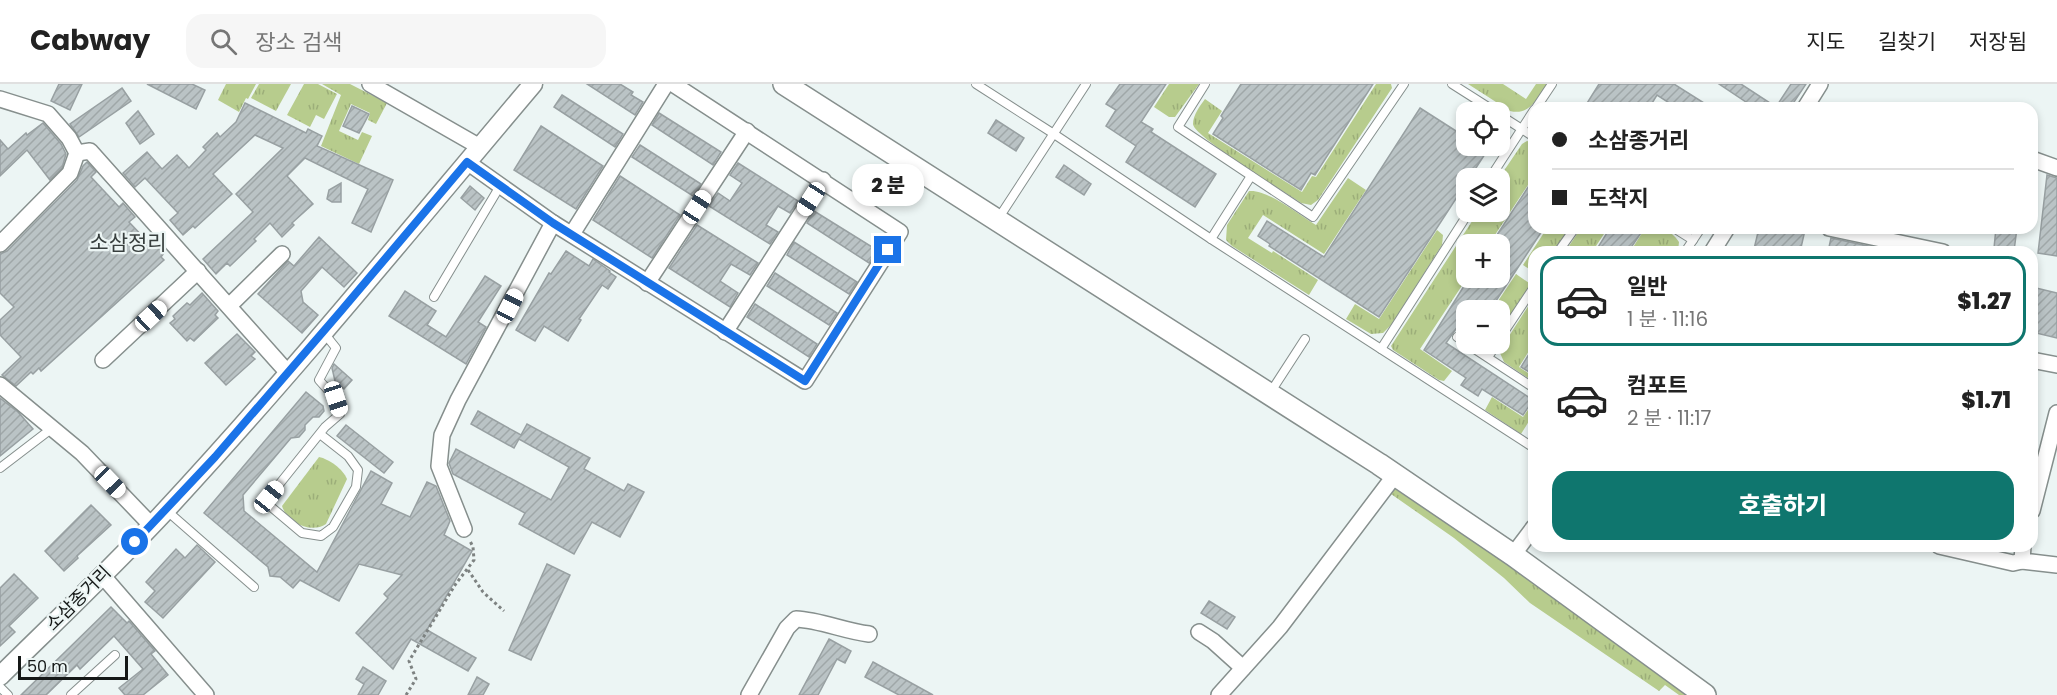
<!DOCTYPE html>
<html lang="ko">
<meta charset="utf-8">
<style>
body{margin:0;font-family:Poppins,"Noto Sans KR",sans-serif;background:#f6f6f6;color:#222;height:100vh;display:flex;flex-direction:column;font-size:22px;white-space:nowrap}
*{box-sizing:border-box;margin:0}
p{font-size:20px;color:#767676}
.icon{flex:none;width:33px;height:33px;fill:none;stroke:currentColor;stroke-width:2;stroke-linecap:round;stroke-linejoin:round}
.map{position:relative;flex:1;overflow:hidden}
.sheet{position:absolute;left:1528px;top:162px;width:510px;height:306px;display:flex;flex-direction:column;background:#fff;border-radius:18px;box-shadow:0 3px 9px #0003}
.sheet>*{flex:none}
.top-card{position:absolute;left:1528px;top:18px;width:510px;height:132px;border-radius:18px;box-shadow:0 3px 9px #0003;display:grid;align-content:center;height:132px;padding:0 24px;background:#fff}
.controls{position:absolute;left:1456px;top:18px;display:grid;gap:12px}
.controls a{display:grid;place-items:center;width:54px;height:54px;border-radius:12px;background:#fff;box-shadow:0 3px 9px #0003;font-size:30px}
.scale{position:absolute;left:18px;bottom:15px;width:110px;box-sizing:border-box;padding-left:6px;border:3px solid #151817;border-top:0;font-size:16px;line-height:21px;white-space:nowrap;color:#151817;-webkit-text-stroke:4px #ecf5f4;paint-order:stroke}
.end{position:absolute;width:27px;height:27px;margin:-14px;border:8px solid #1a73e8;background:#fff;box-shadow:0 0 0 3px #fff}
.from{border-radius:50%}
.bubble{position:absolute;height:42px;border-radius:18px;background:#fff;box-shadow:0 3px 9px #0003;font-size:20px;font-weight:800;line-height:42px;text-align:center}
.car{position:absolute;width:18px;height:36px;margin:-18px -9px;border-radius:8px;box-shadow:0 0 4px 2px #0007;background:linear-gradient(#fff 24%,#345 0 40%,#fff 0 76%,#345 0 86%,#fff 0)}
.top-card b{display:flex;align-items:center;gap:21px;height:57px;font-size:22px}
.top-card b+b{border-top:2px solid #e0e0e0}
.top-card i{width:15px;height:15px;background:#222}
ul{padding:10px 0 0;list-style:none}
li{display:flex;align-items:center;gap:18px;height:90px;margin:0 12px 9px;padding:0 12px;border:3px solid transparent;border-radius:18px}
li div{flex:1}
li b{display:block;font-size:22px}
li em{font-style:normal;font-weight:800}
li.on{border-color:#0f766e}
li>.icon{width:54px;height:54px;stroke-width:1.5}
.action{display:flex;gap:12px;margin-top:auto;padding:12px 24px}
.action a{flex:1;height:69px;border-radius:18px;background:#0f766e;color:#fff;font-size:24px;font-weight:800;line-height:69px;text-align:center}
header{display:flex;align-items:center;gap:36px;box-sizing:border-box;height:84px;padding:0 30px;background:#fff;border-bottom:2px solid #e0e0e0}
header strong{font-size:28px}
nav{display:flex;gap:33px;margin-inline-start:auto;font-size:21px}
.search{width:420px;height:54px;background:#f6f6f6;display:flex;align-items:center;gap:15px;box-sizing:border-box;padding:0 21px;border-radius:18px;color:#767676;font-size:22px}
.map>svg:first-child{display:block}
.grass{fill:url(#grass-tufts)}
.building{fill:url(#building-hatch);stroke:#98a0a2;stroke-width:1.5}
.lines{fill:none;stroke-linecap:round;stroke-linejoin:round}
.service-casing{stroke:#868f8d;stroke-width:10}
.minor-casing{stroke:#868f8d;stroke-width:18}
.tertiary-casing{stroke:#868f8d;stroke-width:21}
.secondary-casing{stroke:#868f8d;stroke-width:24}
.path{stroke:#7d8281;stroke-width:3;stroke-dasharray:3 3;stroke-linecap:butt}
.service{stroke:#fff;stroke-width:8}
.minor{stroke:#fff;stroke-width:15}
.tertiary{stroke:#fff;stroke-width:18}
.secondary{stroke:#fff;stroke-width:21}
.route{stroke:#1a73e8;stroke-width:8}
.labels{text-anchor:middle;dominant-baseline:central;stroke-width:4.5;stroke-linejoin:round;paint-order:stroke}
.street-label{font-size:18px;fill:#151817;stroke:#ecf5f4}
.quarter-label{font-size:21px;fill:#383f3e;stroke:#ecf5f4}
</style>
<header>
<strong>Cabway</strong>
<div class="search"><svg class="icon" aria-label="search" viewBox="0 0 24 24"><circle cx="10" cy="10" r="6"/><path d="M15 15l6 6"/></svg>장소 검색</div>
<nav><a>지도</a><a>길찾기</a><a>저장됨</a></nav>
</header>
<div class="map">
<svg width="2057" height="611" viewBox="0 0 2057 611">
<defs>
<pattern id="grass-tufts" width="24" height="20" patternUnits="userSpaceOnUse" patternTransform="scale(1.5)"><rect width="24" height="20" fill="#b7cc8d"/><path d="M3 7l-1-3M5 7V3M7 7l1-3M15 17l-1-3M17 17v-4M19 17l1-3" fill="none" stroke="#9cae79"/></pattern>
<pattern id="building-hatch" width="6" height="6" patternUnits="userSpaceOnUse" patternTransform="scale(1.5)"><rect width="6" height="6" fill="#bac3c5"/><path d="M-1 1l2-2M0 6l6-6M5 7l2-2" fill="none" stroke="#9fa7a8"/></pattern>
</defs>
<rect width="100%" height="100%" fill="#ecf5f4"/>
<g class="grass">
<path d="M226,0H256L248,15L246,14L239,28L218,16Z"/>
<path d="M259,0H291L276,27L251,14Z"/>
<path d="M304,0H318L337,10L324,35L316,31L310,43L287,31Z"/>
<path d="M322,0H350L387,19L376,40L368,36L370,29L351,20L339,47L358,56L362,48L372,52L359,80L321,62L341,11Z"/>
<path d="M1169,0H1199L1175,33H1169L1154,23Z"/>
<path d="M1376,0H1391L1392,4L1318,116L1311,121L1301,119C1286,109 1193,52 1193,40C1193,31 1200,22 1205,15L1222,27L1208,49L1302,108L1312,92L1316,93Z"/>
<path d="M1468,0H1503L1526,15L1536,0H1547C1537,14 1530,32 1510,27Z"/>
<path d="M1527,57L1534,59V92L1489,160H1467V194L1420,265L1452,287L1444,297L1439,296L1393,266L1391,262L1478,128H1500L1499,94L1522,60Z"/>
<path d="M1348,94L1366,106L1324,170L1263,131L1248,154L1272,169L1273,167L1318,196L1309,211L1232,162L1226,156L1227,141L1249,107C1268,105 1300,132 1316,141Z"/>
<path d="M1547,144H1570L1554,168H1534V188L1523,181Z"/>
<path d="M1581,144H1608L1592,168H1565Z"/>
<path d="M1636,144C1654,144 1668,141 1679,158L1678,167L1630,168L1642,149Z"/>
<path d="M1437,146L1443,151L1442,161L1392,240L1383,249L1371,250L1346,235L1355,220L1379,235Z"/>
<path d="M1516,190L1532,201L1500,250V226H1492Z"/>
<path d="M1534,213V259L1519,283L1534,293V298L1504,278L1500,269L1502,263Z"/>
<path d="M1492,313L1523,333L1534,317V329L1521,350L1485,326Z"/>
<path d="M319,373C329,375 343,385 347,395L326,440C311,450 287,439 282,422Z"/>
<path d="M1395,405L1518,486L1693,611H1679L1665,601L1659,607L1530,519L1504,494L1454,454L1391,410Z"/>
</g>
<g class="building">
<path d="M59,0H82L70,26L51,17Z"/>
<path d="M147,0H192L205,6L196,25Z"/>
<path d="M587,0H620L633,8L631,11L643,18L635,31Z"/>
<path d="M1120,0H1166L1141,38L1153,45L1151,48L1216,90L1195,123L1126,78L1136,62L1106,42L1116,26L1106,20Z"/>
<path d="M1241,0H1373L1315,91L1311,89L1301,106L1213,50L1223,34L1221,32Z"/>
<path d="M1599,0H1674L1712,24H1677L1657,11L1649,24H1584Z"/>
<path d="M1719,0H1741L1776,23L1791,0H1806L1790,24H1755Z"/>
<path d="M122,4L131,17L79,53L70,40Z"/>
<path d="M562,11L623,50L615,63L554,23Z"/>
<path d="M245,19L306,49L308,45L322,52L317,62L393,96L371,148L352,139L368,105L305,74L287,92L313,120L292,139L294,141L282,153L270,139L254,155L256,157L230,182L227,179L216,190L203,175L253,128L236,110L283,64L255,51L213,90L232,110L195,144L193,142L183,151L170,136L178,129L145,94L135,103L123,89L147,68L162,85L177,71L189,84L206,66L203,63L217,49L220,53L236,38Z"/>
<path d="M352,22L369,30L359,49L343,42Z"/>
<path d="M1420,24L1467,54V62H1479L1487,67L1379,233L1269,162L1270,160L1258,152L1267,137L1324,173Z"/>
<path d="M138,27L154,50L140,60L126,39Z"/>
<path d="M659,29L721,68L713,81L652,41Z"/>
<path d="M996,36L1024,54L1016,67L988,49Z"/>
<path d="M43,39L61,60L66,70L62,84L50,96L27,66L0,92V56L8,65L26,49L27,51Z"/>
<path d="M541,42L603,82L576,125L514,86Z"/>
<path d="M640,61L701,100L693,112L632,73Z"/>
<path d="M87,78L96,88L91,93L119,123L123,119L135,133L129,138L147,157L150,154L164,169L161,173L164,176L41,287L39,284L33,290L31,288L16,302L2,291L21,273L0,251V236L14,223L0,209V170L7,167L77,96L83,82Z"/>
<path d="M738,79L798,117L790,129L778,122L766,141L778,148L770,160L709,122L718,109L730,117L742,99L730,91Z"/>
<path d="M1064,81L1091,100L1084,111L1056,93Z"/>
<path d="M2047,91L2057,94V172L2038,169Z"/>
<path d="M620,92L680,131L652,174L593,136Z"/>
<path d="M1534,94V144H1544L1490,226H1467V248L1458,242L1446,259L1533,316L1523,331L1482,305L1478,312L1461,301L1466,294L1424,266L1469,194H1500V160H1491Z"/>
<path d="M341,99V118H332L327,115L329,106Z"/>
<path d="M470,102L484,114L475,126L461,114Z"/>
<path d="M814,127L877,166L869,179L807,139Z"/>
<path d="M697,141L758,179L750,191L731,180L720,197L738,209L730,223L669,184Z"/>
<path d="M1610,144H1633L1641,149L1628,168H1595Z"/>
<path d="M1759,144H1794L1805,146L1800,168H1767L1754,165Z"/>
<path d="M1996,144H2017L2014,167L1994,164Z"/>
<path d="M319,153L357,189L344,203L322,183L301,207L303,218L318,231L302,249L258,210L288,177L294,182Z"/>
<path d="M1831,154L1891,167L1890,168H1828Z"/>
<path d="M794,158L857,198L849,210L787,171Z"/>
<path d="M566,167L589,182L593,175L610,187L609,188L616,193L608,205L602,201L579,235L581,236L568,257L544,242L535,257L516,246L549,189L551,190Z"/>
<path d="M775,189L837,229L829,241L767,202Z"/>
<path d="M485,192L501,202L478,238L486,243L466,280L389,232L405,207L436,227L427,241L446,253Z"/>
<path d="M2032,203L2057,209V254L2032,248Z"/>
<path d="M202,209L218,227L215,231L218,234L194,257L190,254L187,257L170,239L175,235L173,232L187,219L190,221Z"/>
<path d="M755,220L817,260L809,273L747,233Z"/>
<path d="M237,250L255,268L251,272L255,275L226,301L205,279Z"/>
<path d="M1534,262V291L1521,283Z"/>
<path d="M334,280L352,296L344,305L335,297L332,284Z"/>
<path d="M306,308L323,322L324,327L319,333H313L305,341V346L299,353L291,354L243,411L244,427L317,488L371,387L392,399L381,420L410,433L427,398L436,402L450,437L444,451L472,467L427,546L476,574L468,587L411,555L393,585L356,549L388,514L384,510L402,491L359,480L339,517L300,496L293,504L280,493L270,492L268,483L204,429Z"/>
<path d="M0,314L18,328L33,345L0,372Z"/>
<path d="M478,327L521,351L527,340L590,374L584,385L624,407L628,400L644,408L620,453L592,438L574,470L519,440L525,429L453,390L449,379L456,365L551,416L569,383L519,355L514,364L471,340Z"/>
<path d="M346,341L393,378L384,389L337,352Z"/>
<path d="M91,421L111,441L77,472L78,474L64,487L45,467Z"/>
<path d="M197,461L215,478L163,534L145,518L155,507L146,498L176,465L185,474Z"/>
<path d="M547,480L570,491L531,576L509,566Z"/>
<path d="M14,490L38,514L9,542L15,548L0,562V504Z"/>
<path d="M1209,517L1235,533L1227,545L1201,529Z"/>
<path d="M111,523L127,539L129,537L155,567L151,570L168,591L143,611H125L119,604L143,585L114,552L80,585L77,581L46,611H21Z"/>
<path d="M829,555L851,567L845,579L837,575L818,611H799Z"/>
<path d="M873,578L933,611H899L865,593Z"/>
<path d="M363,583L386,597L378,611H358L364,600L356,595Z"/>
<path d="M477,593L489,600L483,611H468Z"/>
</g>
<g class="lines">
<defs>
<g id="service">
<path d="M976,0L1054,50L1211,155L1534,364"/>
<path d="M1205,0L1178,43L1313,133L1404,0"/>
<path d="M1452,0L1496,28"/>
<path d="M1536,24L1552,0"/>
<path d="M1500,31L1534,53"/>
<path d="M1490,94L1534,26"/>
<path d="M998,135L1086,0"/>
<path d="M1674,144L1693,156"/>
<path d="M1211,155L1251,92"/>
<path d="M1558,168L1575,144"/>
<path d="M1685,168L1701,144"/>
<path d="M434,213L500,102"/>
<path d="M1457,253L1467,259"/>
<path d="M1500,254L1534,203"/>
<path d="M1467,260L1534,304"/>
<path d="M1381,265L1469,128"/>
<path d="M1488,273L1497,260"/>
<path d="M1270,309L1305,255"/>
<path d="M320,350L348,372L358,386L356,403L333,443L321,452L302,449L270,422L269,413L325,343L340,330L336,315L319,296L336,264L324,249"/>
<path d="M0,384L51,345"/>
<path d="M166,426L254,503"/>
<path d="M0,603L8,611"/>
<path d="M71,611L115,571"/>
</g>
<g id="minor">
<path d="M370,0L480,63"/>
<path d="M0,15L48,30L69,54L77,69L70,89L0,160"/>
<path d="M1805,24L1820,0"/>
<path d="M77,69L90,67L288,289"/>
<path d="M2032,75L2057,84"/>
<path d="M467,78L553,139L805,297L900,148L673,0"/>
<path d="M1829,144L1943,168"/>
<path d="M572,150L666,0"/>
<path d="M1712,168L1727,144"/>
<path d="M647,199L747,47"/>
<path d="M229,222L282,170"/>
<path d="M725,248L823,96"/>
<path d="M103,276L198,187"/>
<path d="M2032,276L2057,281"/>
<path d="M0,301L82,369L152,442"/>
<path d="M2032,427L2057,329"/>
<path d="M464,445L439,382L442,351L458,316L553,139"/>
<path d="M1939,462L2013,479L2022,477"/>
<path d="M2023,462L2022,477L2057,481"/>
<path d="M1513,471L1534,443"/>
<path d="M102,491L206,611"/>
<path d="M1199,548L1213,557L1243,584"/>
<path d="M749,611L787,544L796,535C820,536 844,547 869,550"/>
<path d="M1219,611L1280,543L1395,391"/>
</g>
<path id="tertiary" d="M0,592C56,537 113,483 166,426C294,288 412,143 533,0"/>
<path id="secondary" d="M784,0L1379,380L1513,471L1705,611"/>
</defs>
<use href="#service" class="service-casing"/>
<use href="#minor" class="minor-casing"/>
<use href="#tertiary" class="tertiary-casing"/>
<use href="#secondary" class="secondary-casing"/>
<g class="path">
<path d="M468,486L483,508L504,527"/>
<path d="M406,611L416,595L409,577L455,501L474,476L473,463L470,457"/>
</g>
<use href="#service" class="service"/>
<use href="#minor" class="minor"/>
<use href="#tertiary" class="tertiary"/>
<use href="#secondary" class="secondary"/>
</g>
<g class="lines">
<path class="route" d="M135,458L215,373L341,227L467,78L553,139L805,297L888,166"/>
</g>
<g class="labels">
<g class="street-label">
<text transform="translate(78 514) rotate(-45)">소삼종거리</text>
</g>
<g class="quarter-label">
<text x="128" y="158">소삼정리</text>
</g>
</g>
</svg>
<div class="controls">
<a><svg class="icon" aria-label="locate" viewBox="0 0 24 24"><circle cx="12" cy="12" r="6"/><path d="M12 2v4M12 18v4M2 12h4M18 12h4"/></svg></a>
<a><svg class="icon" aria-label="layers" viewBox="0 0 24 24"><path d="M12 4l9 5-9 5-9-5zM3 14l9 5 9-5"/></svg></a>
<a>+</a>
<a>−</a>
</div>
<div class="scale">50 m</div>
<i class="end from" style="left:135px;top:458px"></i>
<i class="end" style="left:888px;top:166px"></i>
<div class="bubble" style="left:852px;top:80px;width:72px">2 분</div>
<i class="car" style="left:811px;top:115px;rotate:213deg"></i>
<i class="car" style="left:697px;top:123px;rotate:33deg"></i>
<i class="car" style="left:510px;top:222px;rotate:27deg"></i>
<i class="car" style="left:151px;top:232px;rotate:47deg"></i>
<i class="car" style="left:336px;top:315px;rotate:162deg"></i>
<i class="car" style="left:110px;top:398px;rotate:136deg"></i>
<i class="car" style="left:269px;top:413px;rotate:39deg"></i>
<div class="top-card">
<b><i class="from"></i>소삼종거리</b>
<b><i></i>도착지</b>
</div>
<section class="sheet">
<ul>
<li class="on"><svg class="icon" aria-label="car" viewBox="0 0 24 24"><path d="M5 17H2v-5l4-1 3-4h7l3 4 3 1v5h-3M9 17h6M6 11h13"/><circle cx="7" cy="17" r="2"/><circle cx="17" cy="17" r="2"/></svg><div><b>일반</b><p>1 분 · 11:16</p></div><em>$1.27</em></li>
<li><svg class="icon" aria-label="car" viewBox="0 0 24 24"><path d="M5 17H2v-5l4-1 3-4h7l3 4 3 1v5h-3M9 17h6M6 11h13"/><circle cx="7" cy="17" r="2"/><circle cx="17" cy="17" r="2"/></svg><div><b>컴포트</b><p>2 분 · 11:17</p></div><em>$1.71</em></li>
</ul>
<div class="action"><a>호출하기</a></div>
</section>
</div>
